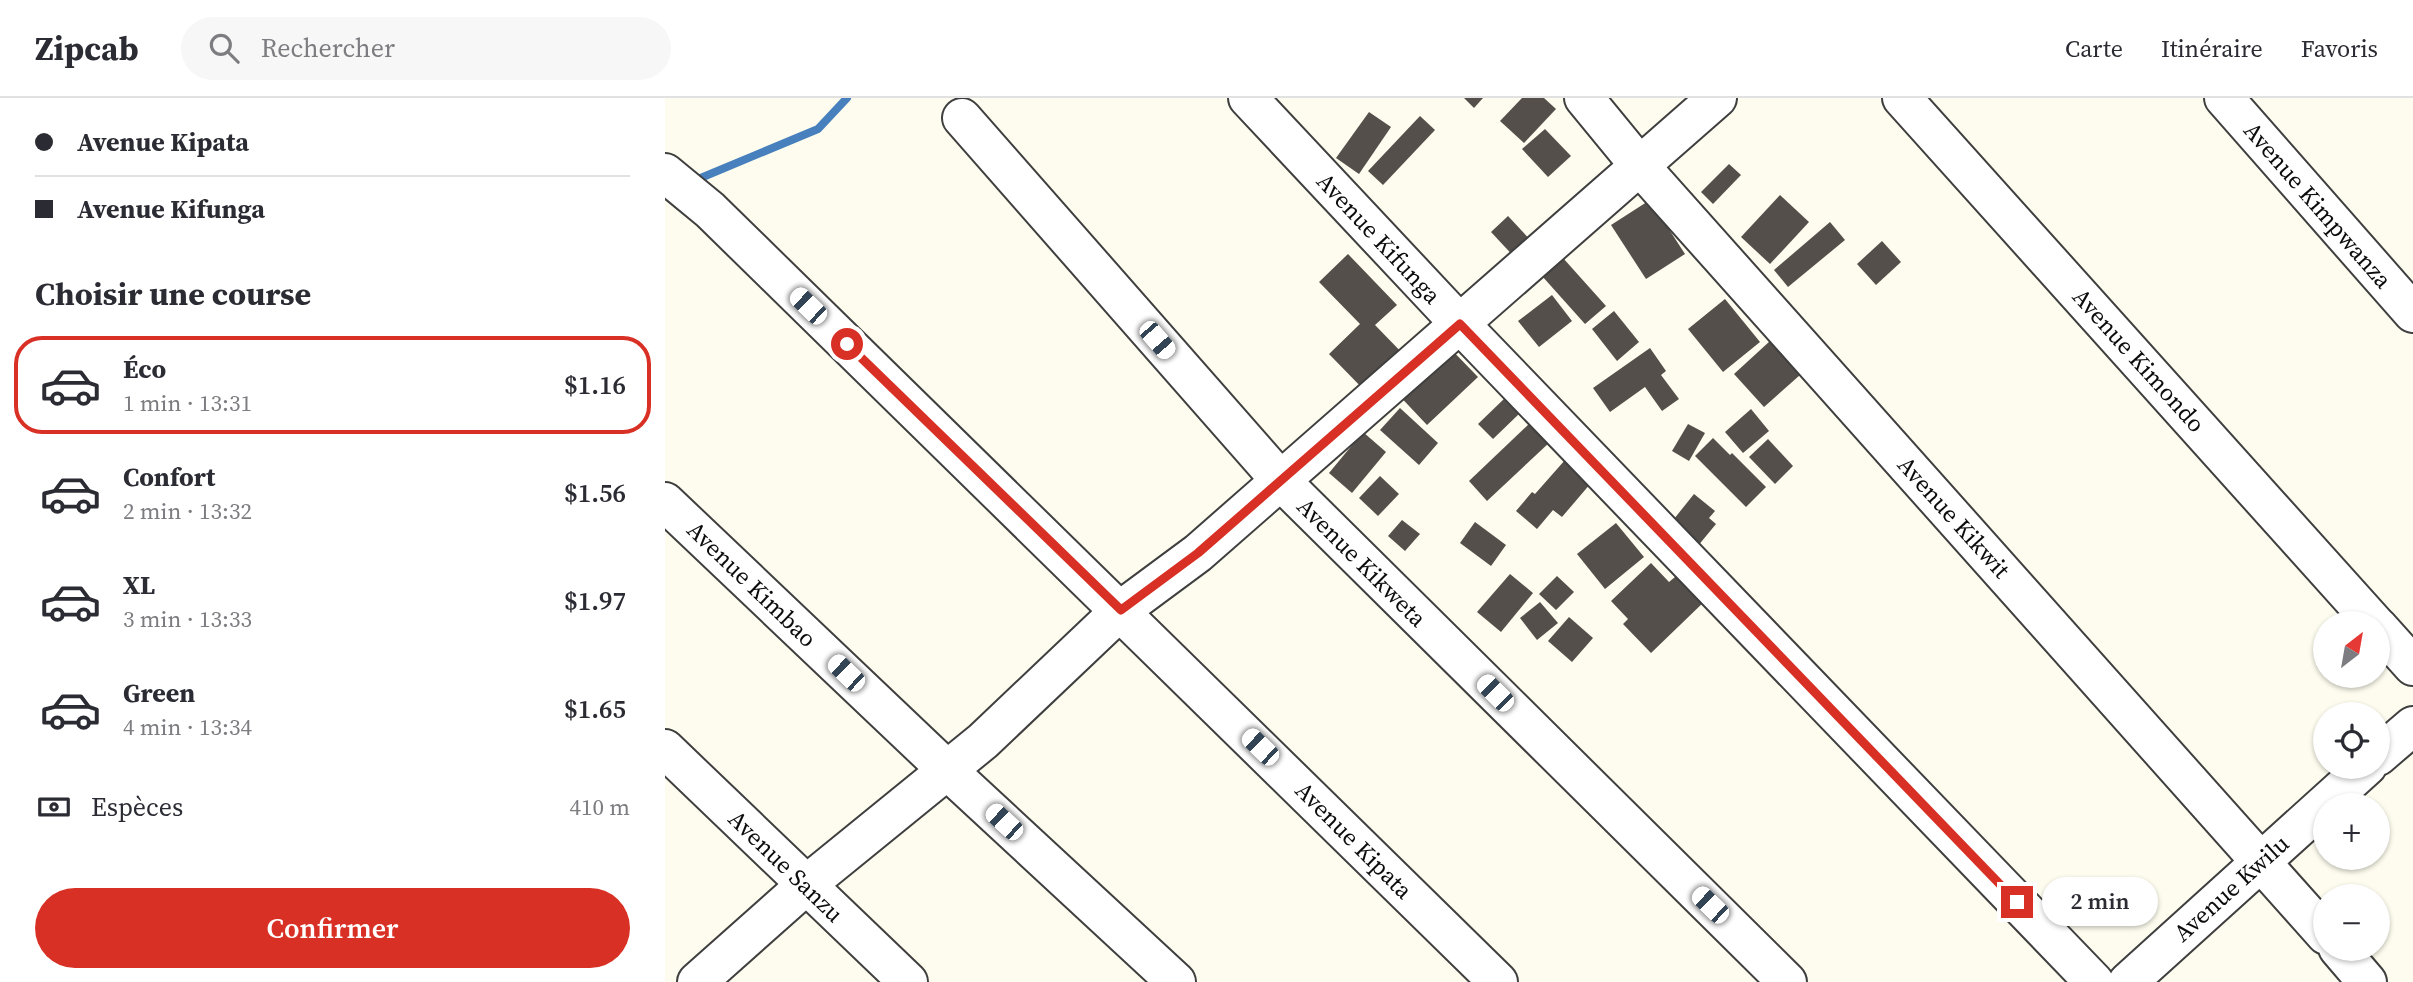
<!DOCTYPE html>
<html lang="fr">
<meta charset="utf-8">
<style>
body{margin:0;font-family:"Source Serif 4",serif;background:#f7f7f7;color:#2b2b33;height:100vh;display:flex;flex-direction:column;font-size:26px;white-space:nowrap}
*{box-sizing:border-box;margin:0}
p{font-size:23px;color:#7c7c81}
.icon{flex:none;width:38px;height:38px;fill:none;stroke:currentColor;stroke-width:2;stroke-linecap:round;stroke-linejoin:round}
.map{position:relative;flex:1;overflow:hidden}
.sheet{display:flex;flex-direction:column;background:#fff;width:665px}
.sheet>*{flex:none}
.guide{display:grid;align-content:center;height:154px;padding:0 35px;background:#fff}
.needle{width:46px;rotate:31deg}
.buttons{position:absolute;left:1648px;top:513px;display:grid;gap:14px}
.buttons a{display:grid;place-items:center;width:77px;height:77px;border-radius:50%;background:#fff;box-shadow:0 2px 5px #0004;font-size:35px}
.end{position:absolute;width:32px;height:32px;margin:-16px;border:9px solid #d93025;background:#fff;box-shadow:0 0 0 4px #fff}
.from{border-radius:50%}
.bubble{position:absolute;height:49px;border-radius:24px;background:#fff;box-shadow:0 2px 5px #0004;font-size:23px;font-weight:600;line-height:49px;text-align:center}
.car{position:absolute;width:21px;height:42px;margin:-21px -10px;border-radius:9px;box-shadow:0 0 5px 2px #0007;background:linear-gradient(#fff 24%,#345 0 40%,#fff 0 76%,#345 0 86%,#fff 0)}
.guide b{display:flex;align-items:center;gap:24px;height:66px;font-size:26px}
.guide b+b{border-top:2px solid #e1e1e2}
.guide i{width:18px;height:18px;background:#2b2b33}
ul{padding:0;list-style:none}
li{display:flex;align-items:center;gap:21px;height:98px;margin:0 14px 10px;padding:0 21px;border:4px solid transparent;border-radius:28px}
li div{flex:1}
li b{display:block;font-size:26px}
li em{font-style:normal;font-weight:600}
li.selected{border-color:#d93025}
li>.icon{width:63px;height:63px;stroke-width:1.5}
h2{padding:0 35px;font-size:32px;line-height:84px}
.pay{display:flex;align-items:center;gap:18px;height:77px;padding:0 35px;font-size:26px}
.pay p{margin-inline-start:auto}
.primary-button{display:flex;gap:14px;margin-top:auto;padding:14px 35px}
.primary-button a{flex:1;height:80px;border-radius:42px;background:#d93025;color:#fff;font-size:28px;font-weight:600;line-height:80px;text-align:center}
header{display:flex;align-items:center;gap:42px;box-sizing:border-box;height:98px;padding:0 35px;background:#fff;border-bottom:2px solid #e1e1e2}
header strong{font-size:33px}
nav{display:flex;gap:38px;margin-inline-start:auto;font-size:24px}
.search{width:490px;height:63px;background:#f7f7f7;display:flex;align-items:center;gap:18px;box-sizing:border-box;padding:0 24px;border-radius:38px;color:#7c7c81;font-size:26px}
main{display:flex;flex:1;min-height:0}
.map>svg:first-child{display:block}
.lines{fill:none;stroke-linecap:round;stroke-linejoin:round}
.stream{stroke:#4880bd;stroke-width:8}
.building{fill:#544f4a}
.minor-casing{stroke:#3f3f3f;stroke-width:42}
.minor{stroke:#fff;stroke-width:38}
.route{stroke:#d93025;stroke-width:9}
.labels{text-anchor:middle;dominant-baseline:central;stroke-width:7;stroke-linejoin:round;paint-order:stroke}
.street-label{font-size:24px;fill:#0c0c0c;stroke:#fff}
</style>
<header>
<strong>Zipcab</strong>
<div class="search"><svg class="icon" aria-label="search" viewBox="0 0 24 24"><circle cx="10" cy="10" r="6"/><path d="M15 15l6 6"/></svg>Rechercher</div>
<nav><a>Carte</a><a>Itinéraire</a><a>Favoris</a></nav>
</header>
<main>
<section class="sheet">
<div class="guide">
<b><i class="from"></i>Avenue Kipata</b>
<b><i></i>Avenue Kifunga</b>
</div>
<h2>Choisir une course</h2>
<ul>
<li class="selected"><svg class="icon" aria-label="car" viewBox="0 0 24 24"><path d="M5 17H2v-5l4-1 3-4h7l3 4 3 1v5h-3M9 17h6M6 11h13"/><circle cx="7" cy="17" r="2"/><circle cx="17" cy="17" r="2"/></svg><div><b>Éco</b><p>1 min · 13:31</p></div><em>$1.16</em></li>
<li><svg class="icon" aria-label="car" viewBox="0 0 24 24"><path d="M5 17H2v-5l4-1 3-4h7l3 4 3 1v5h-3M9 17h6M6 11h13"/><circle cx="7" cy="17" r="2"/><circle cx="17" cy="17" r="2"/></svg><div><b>Confort</b><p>2 min · 13:32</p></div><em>$1.56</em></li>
<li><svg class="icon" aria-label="car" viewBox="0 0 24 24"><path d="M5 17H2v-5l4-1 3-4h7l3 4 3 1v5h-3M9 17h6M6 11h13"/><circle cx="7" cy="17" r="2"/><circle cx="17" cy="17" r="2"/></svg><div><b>XL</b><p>3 min · 13:33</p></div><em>$1.97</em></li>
<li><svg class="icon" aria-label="car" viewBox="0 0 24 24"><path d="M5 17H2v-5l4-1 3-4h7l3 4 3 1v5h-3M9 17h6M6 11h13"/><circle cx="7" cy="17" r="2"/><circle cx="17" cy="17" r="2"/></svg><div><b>Green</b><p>4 min · 13:34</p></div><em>$1.65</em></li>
</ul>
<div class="pay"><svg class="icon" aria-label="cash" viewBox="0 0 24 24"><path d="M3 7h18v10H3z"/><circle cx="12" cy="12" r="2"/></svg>Espèces<p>410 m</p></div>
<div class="primary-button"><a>Confirmer</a></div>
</section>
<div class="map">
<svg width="1748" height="884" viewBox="0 0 1748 884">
<rect width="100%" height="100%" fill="#fdfcee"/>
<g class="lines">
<path class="stream" d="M26,84L153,31L182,0"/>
</g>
<g class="building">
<path d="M799,0H818L809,10Z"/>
<path d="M857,0H879L891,11L859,45L835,23Z"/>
<path d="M704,14L726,29L694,76L671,60Z"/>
<path d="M755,18L770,32L718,87L703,73Z"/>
<path d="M880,31L906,58L883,79L857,51Z"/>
<path d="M1064,66L1076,77L1048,106L1036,94Z"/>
<path d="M1115,97L1144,124L1105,166L1076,139Z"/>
<path d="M985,102L1020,156L981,181L946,127Z"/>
<path d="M843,118L871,148L854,164L826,134Z"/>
<path d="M1165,124L1180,142L1123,189L1109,172Z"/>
<path d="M1217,143L1236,164L1211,187L1192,166Z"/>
<path d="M683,156L732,207L710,227L743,261L704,297L664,256L695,226L654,184Z"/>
<path d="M898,160L941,208L920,226L877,178Z"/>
<path d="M887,197L907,223L874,249L853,223Z"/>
<path d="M1060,201L1095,244L1058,274L1023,231Z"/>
<path d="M949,213L974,244L952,263L927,231Z"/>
<path d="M778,243L813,279L762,327L728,291Z"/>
<path d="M1105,243L1135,277L1099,309L1069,276Z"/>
<path d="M985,250L1001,273L996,277L1014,301L997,313L980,289L945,314L928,290Z"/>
<path d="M841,299L856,314L828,341L813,326Z"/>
<path d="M735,310L773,345L754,367L715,332Z"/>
<path d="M1086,311L1104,333L1078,355L1060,334Z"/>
<path d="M866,324L885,344L822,403L804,383Z"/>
<path d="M1023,326L1040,335L1024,363L1007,353Z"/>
<path d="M698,334L721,354L687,395L664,375Z"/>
<path d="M1048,340L1065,357L1067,355L1101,389L1081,409L1030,358Z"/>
<path d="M1103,341L1128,368L1110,386L1084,359Z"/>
<path d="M900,362L926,385L897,419L888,412L872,431L851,413L867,394L870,396Z"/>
<path d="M715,378L734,396L713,418L694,400Z"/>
<path d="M1029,396L1050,413L1044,420L1051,426L1032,449L1005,426Z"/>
<path d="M737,422L755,436L740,453L723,438Z"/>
<path d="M810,424L841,447L826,468L795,445Z"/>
<path d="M951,425L979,459L940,491L912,456Z"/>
<path d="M986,465L1004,484L1016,474L1042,501L986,555L958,526L963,521L946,503Z"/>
<path d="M845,476L868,495L836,534L812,514Z"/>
<path d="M892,478L909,494L891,512L874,496Z"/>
<path d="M875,504L893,525L872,542L855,520Z"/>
<path d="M904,519L928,540L907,564L883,543Z"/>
</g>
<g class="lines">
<defs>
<g id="minor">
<path d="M583,0L795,226L1429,884"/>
<path d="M919,0L974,67L1661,837"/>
<path d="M1237,0L1709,525"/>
<path d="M1559,0L1748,215"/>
<path d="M297,20L616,383L1122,884"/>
<path d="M0,75L45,112L833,884"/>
<path d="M0,404L281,671L511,884"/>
<path d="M1713,529L1748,568"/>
<path d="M0,651L243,884"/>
<path d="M1713,658L1748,628"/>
<path d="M1673,850L1702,884"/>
<path d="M32,884L141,787L318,643L456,512L533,455L1052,0"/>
<path d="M1463,884L1702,668"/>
</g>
</defs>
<use href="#minor" class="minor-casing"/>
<use href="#minor" class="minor"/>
</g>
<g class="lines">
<path class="route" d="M182,246L456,512L533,455L795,226L1352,804"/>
</g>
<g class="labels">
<g class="street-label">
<text transform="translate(1653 107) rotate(49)">Avenue Kimpwanza</text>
<text transform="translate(714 140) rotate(47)">Avenue Kifunga</text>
<text transform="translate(1474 262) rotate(48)">Avenue Kimondo</text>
<text transform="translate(1289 419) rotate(48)">Avenue Kikwit</text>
<text transform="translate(697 464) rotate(45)">Avenue Kikweta</text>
<text transform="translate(87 486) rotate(44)">Avenue Kimbao</text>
<text transform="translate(689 742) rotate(45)">Avenue Kipata</text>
<text transform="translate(121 768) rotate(44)">Avenue Sanzu</text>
<text transform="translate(1566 790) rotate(-42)">Avenue Kwilu</text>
</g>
</g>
</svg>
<div class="buttons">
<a><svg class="needle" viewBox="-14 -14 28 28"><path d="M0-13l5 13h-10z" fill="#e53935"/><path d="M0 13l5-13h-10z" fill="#7c7c81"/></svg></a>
<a><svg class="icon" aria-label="locate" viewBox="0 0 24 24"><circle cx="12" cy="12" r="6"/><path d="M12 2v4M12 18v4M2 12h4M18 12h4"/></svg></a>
<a>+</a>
<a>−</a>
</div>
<i class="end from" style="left:182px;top:246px"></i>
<i class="end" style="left:1352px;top:804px"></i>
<div class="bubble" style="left:1377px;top:779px;width:116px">2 min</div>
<i class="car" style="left:143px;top:208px;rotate:314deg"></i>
<i class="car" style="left:492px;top:242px;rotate:139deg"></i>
<i class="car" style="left:181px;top:575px;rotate:314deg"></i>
<i class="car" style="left:830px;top:595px;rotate:315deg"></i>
<i class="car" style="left:595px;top:649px;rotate:314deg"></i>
<i class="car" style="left:339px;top:724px;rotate:313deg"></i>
<i class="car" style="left:1045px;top:807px;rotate:314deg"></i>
</div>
</main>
